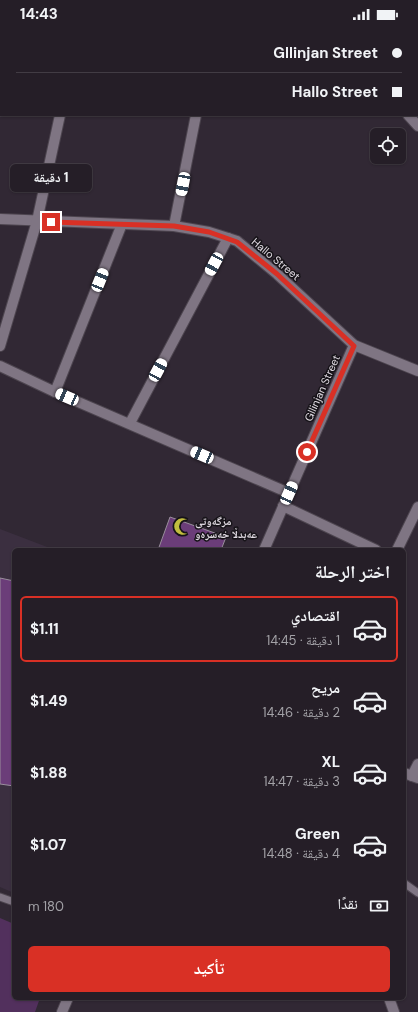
<!DOCTYPE html>
<html lang="ar">
<meta charset="utf-8">
<style>
body{margin:0;font-family:"DM Sans","Noto Naskh Arabic",sans-serif;background:#312b33;color:#f1f3f6;direction:rtl;height:100vh;display:flex;flex-direction:column;font-size:15px;white-space:nowrap}
*{box-sizing:border-box;margin:0}
p{font-size:13px;color:#a3a2a7}
.icon{flex:none;width:22px;height:22px;fill:none;stroke:currentColor;stroke-width:2;stroke-linecap:round;stroke-linejoin:round}
.map{position:relative;flex:1;overflow:hidden;direction:ltr}
.drawer{position:absolute;left:12px;top:520px;width:394px;height:452px;display:flex;flex-direction:column;background:#251e27;border-radius:6px;box-shadow:0 1px 3px #0004,0 0 0 1px #423c44;direction:rtl}
.drawer>*{flex:none}
.top-card{position:absolute;left:0px;top:0px;width:418px;height:88px;box-shadow:0 1px 3px #0004,0 0 0 1px #423c44;direction:rtl;display:grid;align-content:center;height:88px;padding:0 16px;background:#251e27}
.buttons{position:absolute;left:370px;top:100px;display:grid;gap:8px}
.buttons a{display:grid;place-items:center;width:36px;height:36px;border-radius:6px;background:#251e27;box-shadow:0 1px 3px #0004,0 0 0 1px #423c44;font-size:20px}
.end{position:absolute;width:18px;height:18px;margin:-9px;border:5px solid #d93025;background:#fff;box-shadow:0 0 0 2px #fff}
.from{border-radius:50%}
.bubble{position:absolute;height:28px;border-radius:6px;background:#251e27;box-shadow:0 1px 3px #0004,0 0 0 1px #423c44;font-size:13px;font-weight:700;line-height:28px;text-align:center;direction:rtl}
.car{position:absolute;width:12px;height:24px;margin:-12px -6px;border-radius:5px;box-shadow:0 0 3px 1px #0007;background:linear-gradient(#fff 24%,#345 0 40%,#fff 0 76%,#345 0 86%,#fff 0)}
.top-card b{display:flex;align-items:center;gap:14px;height:38px;font-size:15px}
.top-card b+b{border-top:1px solid #423c44}
.top-card i{width:10px;height:10px;background:#f1f3f6}
ul{padding:0;list-style:none}
li{display:flex;align-items:center;gap:12px;height:66px;margin:0 8px 6px;padding:0 8px;border:2px solid transparent;border-radius:6px}
li div{flex:1}
li b{display:block;font-size:15px}
li em{font-style:normal;font-weight:700}
li.current{border-color:#d93025}
li>.icon{width:36px;height:36px;stroke-width:1.5}
h2{padding:0 16px;font-size:18px;line-height:48px}
.pay{display:flex;align-items:center;gap:10px;height:44px;padding:0 16px;font-size:15px}
.pay p{margin-inline-start:auto}
.cta{display:flex;gap:8px;margin-top:auto;padding:8px 16px}
.cta a{flex:1;height:46px;border-radius:6px;background:#d93025;color:#fff;font-size:16px;font-weight:700;line-height:46px;text-align:center}
.status{display:flex;justify-content:space-between;align-items:center;height:28px;padding:0 20px;background:#251e27;direction:ltr}
.status svg{height:11px;fill:currentColor}
.map>svg:first-child{display:block}
.built{fill:#3b2f40}
.green{fill:#52305d}
.building{fill:#6b3d79;stroke:#998e9c}
.lines{fill:none;stroke-linecap:round;stroke-linejoin:round}
.service-casing{stroke:#4d454f;stroke-width:9}
.minor-casing{stroke:#4d454f;stroke-width:12}
.service{stroke:#7f7583;stroke-width:7}
.minor{stroke:#7f7583;stroke-width:10}
.route{stroke:#d93025;stroke-width:5}
.labels{text-anchor:middle;dominant-baseline:central;stroke-width:3;stroke-linejoin:round;paint-order:stroke}
.street-label{font-size:11px;fill:#e0dae2;stroke:#161318}
.poi-label{font-size:11px;font-weight:bold;fill:#e0dae2;stroke:#161318;text-anchor:start}
</style>
<div class="status"><b>14:43</b><svg viewBox="0 0 49 12"><path d="M0 12V9h3v3zM5 12V6h3v6zM10 12V3h3v9zM15 12V0h3v12zM26 1h20v11H26zM47 4h2v5h-2z"/></svg></div>
<div class="map">
<svg width="418" height="984" viewBox="0 0 418 984">
<rect width="100%" height="100%" fill="#312834"/>
<path class="built" d="M0,501L55,522H14V865L0,859Z"/>
<path class="green" d="M0,890L14,896V970H40L35,984H0Z"/>
<g class="building">
<path d="M170,489L226,509L221,522H158Z"/>
<path d="M0,550L14,553V758L0,756Z"/>
</g>
<g class="lines">
<defs>
<g id="service">
<path d="M404,855L418,865"/>
<path d="M0,869L14,874"/>
</g>
<g id="minor">
<path d="M342,0L343,1"/>
<path d="M408,0L410,1"/>
<path d="M78,1L79,0"/>
<path d="M213,1L214,0"/>
<path d="M417,6L418,7"/>
<path d="M408,87L418,98"/>
<path d="M0,191L174,198L209,204L228,210L237,213L277,246L354,317L418,343"/>
<path d="M174,198L196,87"/>
<path d="M0,318L37,193L60,87"/>
<path d="M0,338L55,364L289,465"/>
<path d="M55,364L122,196"/>
<path d="M130,395L228,210"/>
<path d="M283,478L376,522"/>
<path d="M264,522L354,317"/>
<path d="M397,522L418,479"/>
<path d="M404,745L418,750"/>
<path d="M412,748L418,736"/>
<path d="M389,970L394,984"/>
<path d="M62,984L68,970"/>
</g>
</defs>
<use href="#service" class="service-casing"/>
<use href="#minor" class="minor-casing"/>
<use href="#service" class="service"/>
<use href="#minor" class="minor"/>
</g>
<g class="lines">
<path class="route" d="M51,194L174,198L209,204L237,214L277,246L354,318L307,424"/>
</g>
<defs>
<symbol id="mosque-bare" viewBox="-9 -9 18 18"><path d="M3.5-4.9A6 6 0 1 0 3.5 4.9A5 5 0 1 1 3.5-4.9Z" fill="#c2bd3f" stroke="#161318" stroke-width="2.5" paint-order="stroke"/></symbol>
</defs>
<g fill-rule="evenodd">
<use href="#mosque-bare" x="170" y="486" width="25" height="25"/>
</g>
<g class="labels">
<g class="street-label">
<text transform="translate(276 231) rotate(40)">Hallo Street</text>
<text transform="translate(322 360) rotate(-66)">Gllinjan Street</text>
</g>
<g class="poi-label">
<text x="195" y="493">مزگەوتی<tspan x="195" dy="13">عەبدڵا خەسرەو</tspan></text>
</g>
</g>
</svg>
<div class="buttons">
<a><svg class="icon" aria-label="locate" viewBox="0 0 24 24"><circle cx="12" cy="12" r="6"/><path d="M12 2v4M12 18v4M2 12h4M18 12h4"/></svg></a>
</div>
<i class="end from" style="left:307px;top:424px"></i>
<i class="end" style="left:51px;top:194px"></i>
<div class="bubble" style="left:10px;top:136px;width:82px">1 دقيقة</div>
<i class="car" style="left:183px;top:156px;rotate:191deg"></i>
<i class="car" style="left:214px;top:236px;rotate:208deg"></i>
<i class="car" style="left:100px;top:252px;rotate:22deg"></i>
<i class="car" style="left:158px;top:342px;rotate:28deg"></i>
<i class="car" style="left:67px;top:369px;rotate:293deg"></i>
<i class="car" style="left:202px;top:427px;rotate:293deg"></i>
<i class="car" style="left:289px;top:465px;rotate:24deg"></i>
<div class="top-card">
<b><i class="from"></i>Gllinjan Street</b>
<b><i></i>Hallo Street</b>
</div>
<section class="drawer">
<h2>اختر الرحلة</h2>
<ul>
<li class="current"><svg class="icon" aria-label="car" viewBox="0 0 24 24"><path d="M5 17H2v-5l4-1 3-4h7l3 4 3 1v5h-3M9 17h6M6 11h13"/><circle cx="7" cy="17" r="2"/><circle cx="17" cy="17" r="2"/></svg><div><b>اقتصادي</b><p>1 دقيقة · 14:45</p></div><em>$1.11</em></li>
<li><svg class="icon" aria-label="car" viewBox="0 0 24 24"><path d="M5 17H2v-5l4-1 3-4h7l3 4 3 1v5h-3M9 17h6M6 11h13"/><circle cx="7" cy="17" r="2"/><circle cx="17" cy="17" r="2"/></svg><div><b>مريح</b><p>2 دقيقة · 14:46</p></div><em>$1.49</em></li>
<li><svg class="icon" aria-label="car" viewBox="0 0 24 24"><path d="M5 17H2v-5l4-1 3-4h7l3 4 3 1v5h-3M9 17h6M6 11h13"/><circle cx="7" cy="17" r="2"/><circle cx="17" cy="17" r="2"/></svg><div><b>XL</b><p>3 دقيقة · 14:47</p></div><em>$1.88</em></li>
<li><svg class="icon" aria-label="car" viewBox="0 0 24 24"><path d="M5 17H2v-5l4-1 3-4h7l3 4 3 1v5h-3M9 17h6M6 11h13"/><circle cx="7" cy="17" r="2"/><circle cx="17" cy="17" r="2"/></svg><div><b>Green</b><p>4 دقيقة · 14:48</p></div><em>$1.07</em></li>
</ul>
<div class="pay"><svg class="icon" aria-label="cash" viewBox="0 0 24 24"><path d="M3 7h18v10H3z"/><circle cx="12" cy="12" r="2"/></svg>نقدًا<p>180 m</p></div>
<div class="cta"><a>تأكيد</a></div>
</section>
</div>
